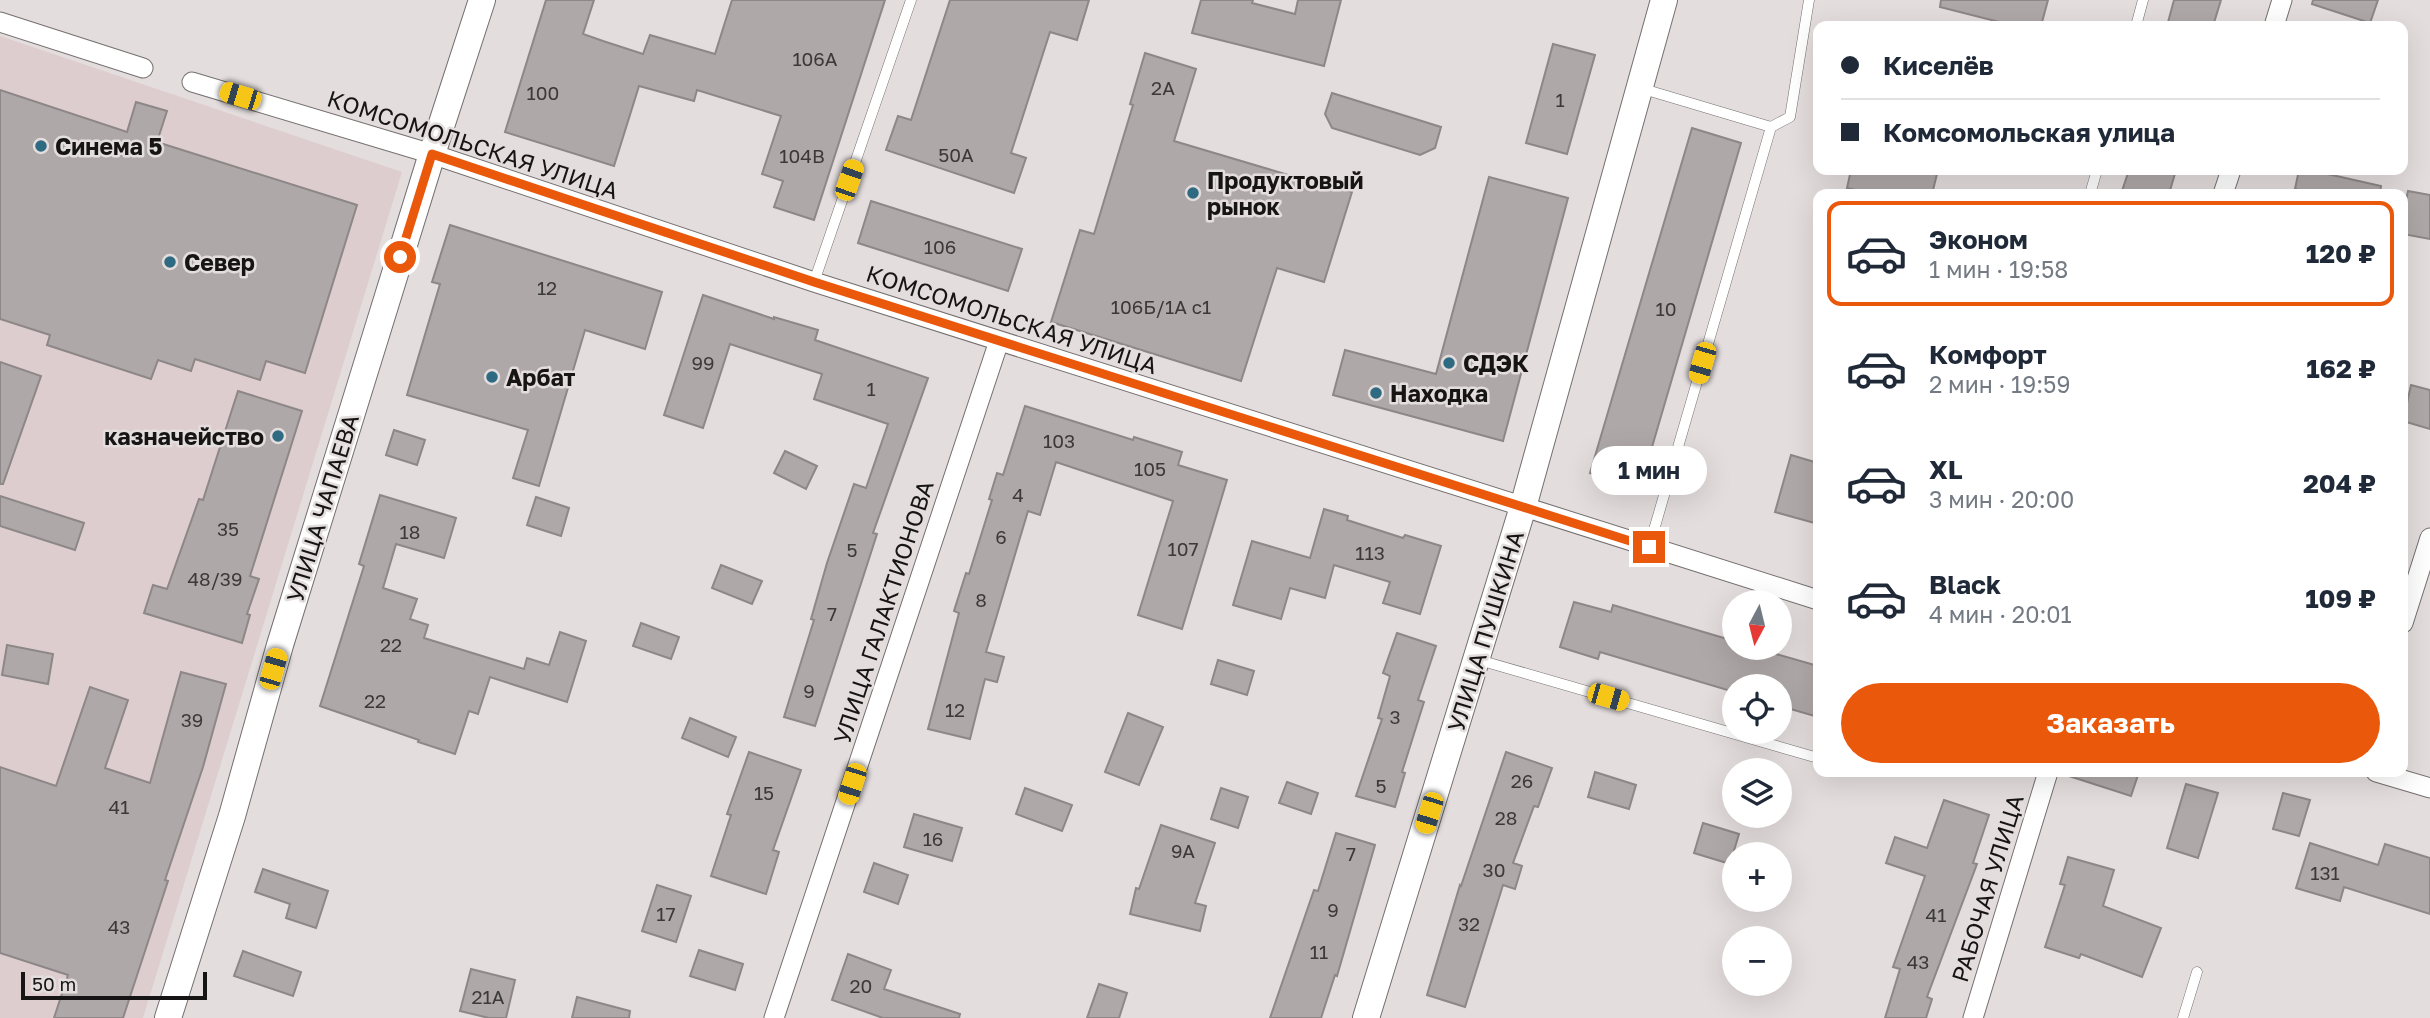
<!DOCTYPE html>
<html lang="ru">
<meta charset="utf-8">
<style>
body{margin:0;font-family:"Golos Text",sans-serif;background:#f6f6f7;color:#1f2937;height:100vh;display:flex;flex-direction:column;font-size:26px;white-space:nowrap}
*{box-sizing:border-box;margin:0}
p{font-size:23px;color:#747a83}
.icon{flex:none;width:38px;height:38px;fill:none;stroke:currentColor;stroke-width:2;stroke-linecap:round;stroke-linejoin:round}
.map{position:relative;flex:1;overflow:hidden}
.panel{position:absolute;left:1813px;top:189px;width:595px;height:588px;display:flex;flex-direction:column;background:#fff;border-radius:14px;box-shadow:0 7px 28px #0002}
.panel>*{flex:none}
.guide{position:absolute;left:1813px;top:21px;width:595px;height:154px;border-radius:14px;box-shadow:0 7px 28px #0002;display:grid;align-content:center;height:154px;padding:0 28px;background:#fff}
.needle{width:46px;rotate:187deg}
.tools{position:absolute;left:1722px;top:590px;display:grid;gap:14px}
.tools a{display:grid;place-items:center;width:70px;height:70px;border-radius:50%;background:#fff;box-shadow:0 7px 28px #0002;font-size:35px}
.scale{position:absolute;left:21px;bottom:18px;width:186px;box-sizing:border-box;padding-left:7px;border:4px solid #161414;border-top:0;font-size:19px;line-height:24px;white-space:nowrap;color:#161414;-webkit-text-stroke:5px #e4dddd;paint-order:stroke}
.end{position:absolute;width:32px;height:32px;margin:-16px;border:9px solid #ea580c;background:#fff;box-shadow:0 0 0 4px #fff}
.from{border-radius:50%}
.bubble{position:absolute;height:49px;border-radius:24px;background:#fff;box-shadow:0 7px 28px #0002;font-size:23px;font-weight:700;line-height:49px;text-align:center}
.car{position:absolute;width:21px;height:42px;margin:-21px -10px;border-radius:9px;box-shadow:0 0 5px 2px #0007;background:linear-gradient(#f5c518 24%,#345 0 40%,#f5c518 0 76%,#345 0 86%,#f5c518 0)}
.guide b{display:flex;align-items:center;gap:24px;height:66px;font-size:26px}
.guide b+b{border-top:2px solid #e0e1e3}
.guide i{width:18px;height:18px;background:#1f2937}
ul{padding:12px 0 0;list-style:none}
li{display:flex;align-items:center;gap:21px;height:105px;margin:0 14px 10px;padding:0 14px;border:4px solid transparent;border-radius:14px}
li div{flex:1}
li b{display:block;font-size:26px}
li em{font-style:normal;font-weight:700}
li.active{border-color:#ea580c}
li>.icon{width:63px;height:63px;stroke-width:1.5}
.button{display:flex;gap:14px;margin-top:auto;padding:14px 28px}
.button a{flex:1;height:80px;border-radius:42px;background:#ea580c;color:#fff;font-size:28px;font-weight:700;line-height:80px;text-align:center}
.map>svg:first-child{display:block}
.built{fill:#decdce}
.building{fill:#afa8a8;stroke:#8d8787;stroke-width:2}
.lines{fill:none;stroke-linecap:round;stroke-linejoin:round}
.lane-casing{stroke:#756f6f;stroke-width:11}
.street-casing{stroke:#756f6f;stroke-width:21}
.secondary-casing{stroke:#756f6f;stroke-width:28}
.lane{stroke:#fff;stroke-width:10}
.street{stroke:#fff;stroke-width:19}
.secondary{stroke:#fff;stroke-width:26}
.route{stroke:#ea580c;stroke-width:9}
.poi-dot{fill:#2e6b82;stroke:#e4dddd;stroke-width:2.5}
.labels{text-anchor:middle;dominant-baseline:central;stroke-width:5;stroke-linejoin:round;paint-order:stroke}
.number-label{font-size:19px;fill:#3c3939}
.street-label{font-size:23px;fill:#161414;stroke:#e4dddd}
.poi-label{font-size:23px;font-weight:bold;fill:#161414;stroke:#e4dddd;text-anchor:start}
</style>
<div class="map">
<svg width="2430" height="1018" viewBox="0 0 2430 1018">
<rect width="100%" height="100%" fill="#e4dddd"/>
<path class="built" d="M0,36L402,172L143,1018H0Z"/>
<g class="building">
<path d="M546,0H594L583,34L603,41L643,54L650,35L715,54L732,0H885L814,220L774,207L783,181L762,174L781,116L697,90L694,101L639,86L614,166L505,132Z"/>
<path d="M950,0H1089L1077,40L1050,32L1011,153L1026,158L1014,193L886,150L898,116L911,120Z"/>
<path d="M1201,0H1253L1252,3L1295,14L1298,0H1341L1324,66L1192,33Z"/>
<path d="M1941,0H2048L2041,26H2015L1940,7Z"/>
<path d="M2174,0H2221L2213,26H2167Z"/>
<path d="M2313,0H2378L2370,23L2312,4Z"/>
<path d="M1553,44L1595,55L1567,154L1526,143Z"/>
<path d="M1145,53L1196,69L1174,141L1332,188V186L1352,192L1324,282L1277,268L1241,381L1051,322L1080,230L1094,234L1133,105L1130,104Z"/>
<path d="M0,90L127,132L136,102L167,111L157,142L357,205L305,373L266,361L260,380L195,359L191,371L158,360L151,379L47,345L50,335L0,319Z"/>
<path d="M1332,93L1441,127L1435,148L1420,155L1332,128L1325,114Z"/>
<path d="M1692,128L1741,143L1640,488L1590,473Z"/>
<path d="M1851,170H1938L1932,194H1871L1847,188Z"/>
<path d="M2129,170H2176L2169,194H2121Z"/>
<path d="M2299,170H2310L2381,186L2380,194H2316L2295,189Z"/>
<path d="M1489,177L1568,198L1503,441L1333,395L1345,350L1436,374Z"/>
<path d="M2408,191L2430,195V239L2403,234V214Z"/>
<path d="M871,201L1022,249L1008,291L858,243Z"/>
<path d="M450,225L662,292L645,349L585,330L539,486L513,478L528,430L407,395L440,284L432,282Z"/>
<path d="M703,295L774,319V317L818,330L815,340L928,378L873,533L877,534L815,726L784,717L814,620L811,619L827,563L854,484L866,488L888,424L814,399L822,374L730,344L703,428L664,415Z"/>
<path d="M0,362L41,376L3,484H0Z"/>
<path d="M2411,385L2430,390V429L2403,421Z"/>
<path d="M238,391L302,411L250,576L259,579L247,614L250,615L242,643L144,613L153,585L167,589L199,499L203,500Z"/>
<path d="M1025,406L1133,440L1134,437L1182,452L1178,465L1227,480L1182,629L1138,615L1173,501L1056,462L1040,515L1028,511L986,652L1004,657L997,682L985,679L970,739L928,729L959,613L954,611L966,573L969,574L992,500L989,499L997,473L1003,475Z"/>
<path d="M394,430L425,440L417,465L386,455Z"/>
<path d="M785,451L817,466L806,489L774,473Z"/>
<path d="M1791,455L1818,463V524L1775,512Z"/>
<path d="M380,495L456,518L444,558L396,544L383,588L417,599L410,619L428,625L424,638L524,669L527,658L549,665L560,632L586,641L567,702L490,677L478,714L469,711L455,754L418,742L419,740L320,706L364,566L359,564Z"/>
<path d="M0,496L84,523L75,550L0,526Z"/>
<path d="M536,497L569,508L561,536L527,525Z"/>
<path d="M1324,509L1348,516L1347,520L1403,538L1405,535L1441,546L1420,614L1383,603L1390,582L1334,565L1325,598L1290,588L1281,619L1233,605L1252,541L1310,558Z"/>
<path d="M721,565L762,581L752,604L712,588Z"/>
<path d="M1574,602L1611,612L1613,605L1734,641V648H1755L1818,666V717L1780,706V686H1734V692L1600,652L1598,659L1560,647Z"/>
<path d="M641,623L679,637L671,659L633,646Z"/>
<path d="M1397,633L1436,646L1418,700L1424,702L1402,772L1405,773L1395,807L1356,796L1382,719L1378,718L1390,676L1383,673Z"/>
<path d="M7,645L53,654L48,684L2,675Z"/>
<path d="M1218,660L1254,671L1247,695L1211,684Z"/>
<path d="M181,672L226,684L203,767L165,880L168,881L123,1018H54L68,975L0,953V767L56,786L90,687L128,700L105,768L150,783Z"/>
<path d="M1128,713L1163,727L1139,785L1105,772Z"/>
<path d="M690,718L736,737L728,757L682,738Z"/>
<path d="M749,752L801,770L773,850L779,852L766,894L711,876L731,815L727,814Z"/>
<path d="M1506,752L1552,768L1538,807L1534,806L1513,863L1522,866L1515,889L1503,885L1465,1007L1427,995L1460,885L1461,886Z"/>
<path d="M1595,772L1636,785L1629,809L1588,797Z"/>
<path d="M2070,772H2139L2131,796L2069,776Z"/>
<path d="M1287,782L1318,793L1311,814L1279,803Z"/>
<path d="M2186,784L2218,793L2198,858L2167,848Z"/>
<path d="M1025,788L1072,805L1062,831L1016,814Z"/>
<path d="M1221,788L1248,797L1238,828L1211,819Z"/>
<path d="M2283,793L2310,800L2299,836L2273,829Z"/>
<path d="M1944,800L1989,815L1973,863L1977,864L1927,997L1932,999L1926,1018H1885L1900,969L1893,967L1925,876L1886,863L1895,837L1927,848Z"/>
<path d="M914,814L962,828L952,861L904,847Z"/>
<path d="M1703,823L1739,834L1730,864L1694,853Z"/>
<path d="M1161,825L1215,843L1195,903L1206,906L1200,931L1130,914L1136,888L1139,889Z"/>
<path d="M1336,833L1375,845L1337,976L1335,975L1321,1018H1270L1314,890L1318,891Z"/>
<path d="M2310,843L2378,865L2385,844L2430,858V914L2344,887L2340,901L2296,888Z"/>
<path d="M2068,857L2114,870L2103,906L2161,928L2142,977L2081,954L2079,958L2045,947L2065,885L2060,884Z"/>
<path d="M874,863L908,875L898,904L864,892Z"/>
<path d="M263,869L328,891L316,928L286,918L290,904L255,892Z"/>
<path d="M657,885L691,896L676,942L642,931Z"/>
<path d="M699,950L743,964L735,990L690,976Z"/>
<path d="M243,951L301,972L293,996L234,976Z"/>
<path d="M848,954L891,970L884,989L960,1014L959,1018H883L832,1000Z"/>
<path d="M471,969L515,980L506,1018H489L460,1011Z"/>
<path d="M1099,984L1127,993L1119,1018H1087Z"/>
<path d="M577,997L630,1011L629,1018H572Z"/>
</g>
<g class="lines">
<defs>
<g id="lane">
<path d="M2136,26L2143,0"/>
<path d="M1640,88L1771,127L1649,547"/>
<path d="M1771,127L1790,117L1809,0"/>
<path d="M2090,194L2097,170"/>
<path d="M814,282L911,0"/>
<path d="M1479,660L1818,758"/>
<path d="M2183,1018L2197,972"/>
</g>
<g id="street">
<path d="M0,22L143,68"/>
<path d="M2274,26L2282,0"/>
<path d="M192,82L432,154L814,282L1818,600"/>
<path d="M2223,194L2231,170"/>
<path d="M2403,623L2430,538"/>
<path d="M2376,772L2430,788"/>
<path d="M774,1018L999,341"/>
<path d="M1973,1018L2048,772"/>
</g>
<g id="secondary">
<path d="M168,1018L232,816L280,645L432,154L482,0"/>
<path d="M1366,1018L1523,507L1664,0"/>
</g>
</defs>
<use href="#lane" class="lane-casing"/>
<use href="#street" class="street-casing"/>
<use href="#secondary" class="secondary-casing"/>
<use href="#lane" class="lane"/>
<use href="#street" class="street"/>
<use href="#secondary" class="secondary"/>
</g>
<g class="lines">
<path class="route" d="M400,257L432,154L814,282L1649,547"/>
</g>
<g class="poi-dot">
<circle cx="41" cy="146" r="7"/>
<circle cx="1193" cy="193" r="7"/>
<circle cx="170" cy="262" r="7"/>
<circle cx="1449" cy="363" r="7"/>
<circle cx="492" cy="377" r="7"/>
<circle cx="1376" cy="393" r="7"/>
<circle cx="278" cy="436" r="7"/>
</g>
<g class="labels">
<g class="number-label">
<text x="815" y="58">106А</text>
<text x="1163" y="87">2А</text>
<text x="543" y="92">100</text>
<text x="1560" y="99">1</text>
<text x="956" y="154">50А</text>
<text x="802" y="155">104В</text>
<text x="940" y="246">106</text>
<text x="547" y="287">12</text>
<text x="1161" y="306">106Б/1А с1</text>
<text x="1666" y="308">10</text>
<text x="703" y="362">99</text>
<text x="871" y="388">1</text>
<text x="1059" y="440">103</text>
<text x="1150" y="468">105</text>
<text x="1018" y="494">4</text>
<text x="228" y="528">35</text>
<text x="410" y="531">18</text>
<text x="1001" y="536">6</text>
<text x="1183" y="548">107</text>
<text x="852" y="549">5</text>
<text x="1370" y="552">113</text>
<text x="215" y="578">48/39</text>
<text x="981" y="599">8</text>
<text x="832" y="613">7</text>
<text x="391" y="644">22</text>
<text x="809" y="690">9</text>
<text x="375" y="700">22</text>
<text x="955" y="709">12</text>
<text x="1395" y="716">3</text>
<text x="192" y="719">39</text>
<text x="1522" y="780">26</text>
<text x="1381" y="785">5</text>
<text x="764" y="792">15</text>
<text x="119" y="806">41</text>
<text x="1506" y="817">28</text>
<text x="933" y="838">16</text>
<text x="1183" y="850">9А</text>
<text x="1351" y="853">7</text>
<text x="1494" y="869">30</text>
<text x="2325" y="872">131</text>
<text x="1333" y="909">9</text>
<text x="666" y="913">17</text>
<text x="1936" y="914">41</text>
<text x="1469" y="923">32</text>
<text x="119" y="926">43</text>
<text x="1319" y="951">11</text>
<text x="1918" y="961">43</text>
<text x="861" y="985">20</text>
<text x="488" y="996">21А</text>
</g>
<g class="street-label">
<text transform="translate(473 144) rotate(18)">КОМСОМОЛЬСКАЯ УЛИЦА</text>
<text transform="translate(1012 319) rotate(18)">КОМСОМОЛЬСКАЯ УЛИЦА</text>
<text transform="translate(322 508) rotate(-73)">УЛИЦА ЧАПАЕВА</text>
<text transform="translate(883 612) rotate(-72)">УЛИЦА ГАЛАКТИОНОВА</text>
<text transform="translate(1485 631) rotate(-73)">УЛИЦА ПУШКИНА</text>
<text transform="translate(1987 888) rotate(-73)">РАБОЧАЯ УЛИЦА</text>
</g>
<g class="poi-label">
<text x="55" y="146">Синема 5</text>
<text x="1207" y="180">Продуктовый<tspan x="1207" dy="26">рынок</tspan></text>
<text x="184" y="262">Север</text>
<text x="1463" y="363">СДЭК</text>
<text x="506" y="377">Арбат</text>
<text x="1390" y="393">Находка</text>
<text x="264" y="436" text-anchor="end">казначейство</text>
</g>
</g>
</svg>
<div class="tools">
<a><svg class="needle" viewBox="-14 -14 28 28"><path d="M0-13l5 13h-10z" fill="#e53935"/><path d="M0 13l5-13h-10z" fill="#747a83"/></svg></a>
<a><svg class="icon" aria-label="locate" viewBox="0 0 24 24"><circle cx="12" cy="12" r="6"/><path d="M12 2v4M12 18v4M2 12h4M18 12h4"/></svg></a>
<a><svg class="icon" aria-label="layers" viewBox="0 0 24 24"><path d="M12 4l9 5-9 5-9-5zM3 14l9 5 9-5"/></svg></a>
<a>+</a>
<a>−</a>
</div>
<div class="scale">50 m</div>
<i class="end from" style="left:400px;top:257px"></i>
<i class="end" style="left:1649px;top:547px"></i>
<div class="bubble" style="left:1591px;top:446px;width:116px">1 мин</div>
<i class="car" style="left:240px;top:96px;rotate:287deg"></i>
<i class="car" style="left:849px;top:180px;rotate:19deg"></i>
<i class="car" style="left:1702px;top:363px;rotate:196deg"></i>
<i class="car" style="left:273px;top:669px;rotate:16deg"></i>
<i class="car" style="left:1608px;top:697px;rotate:106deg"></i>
<i class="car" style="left:852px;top:784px;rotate:198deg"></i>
<i class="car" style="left:1429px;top:813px;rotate:197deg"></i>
<div class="guide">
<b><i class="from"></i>Киселёв</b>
<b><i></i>Комсомольская улица</b>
</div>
<section class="panel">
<ul>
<li class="active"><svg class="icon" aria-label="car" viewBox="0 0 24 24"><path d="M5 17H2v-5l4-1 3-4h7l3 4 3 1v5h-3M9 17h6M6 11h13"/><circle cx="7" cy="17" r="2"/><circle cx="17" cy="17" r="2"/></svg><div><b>Эконом</b><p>1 мин · 19:58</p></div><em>120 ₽</em></li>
<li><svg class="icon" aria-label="car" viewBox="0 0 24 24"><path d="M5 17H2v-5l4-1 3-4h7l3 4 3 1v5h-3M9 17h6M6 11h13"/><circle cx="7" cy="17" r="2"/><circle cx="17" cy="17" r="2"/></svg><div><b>Комфорт</b><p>2 мин · 19:59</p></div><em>162 ₽</em></li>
<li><svg class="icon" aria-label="car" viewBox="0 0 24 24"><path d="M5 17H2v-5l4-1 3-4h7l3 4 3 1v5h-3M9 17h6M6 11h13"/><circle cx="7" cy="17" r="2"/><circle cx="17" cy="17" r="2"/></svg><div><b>XL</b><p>3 мин · 20:00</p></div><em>204 ₽</em></li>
<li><svg class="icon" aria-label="car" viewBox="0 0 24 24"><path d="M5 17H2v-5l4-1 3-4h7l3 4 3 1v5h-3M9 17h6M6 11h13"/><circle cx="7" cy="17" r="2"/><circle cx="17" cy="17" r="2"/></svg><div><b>Black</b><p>4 мин · 20:01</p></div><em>109 ₽</em></li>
</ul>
<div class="button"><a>Заказать</a></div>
</section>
</div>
